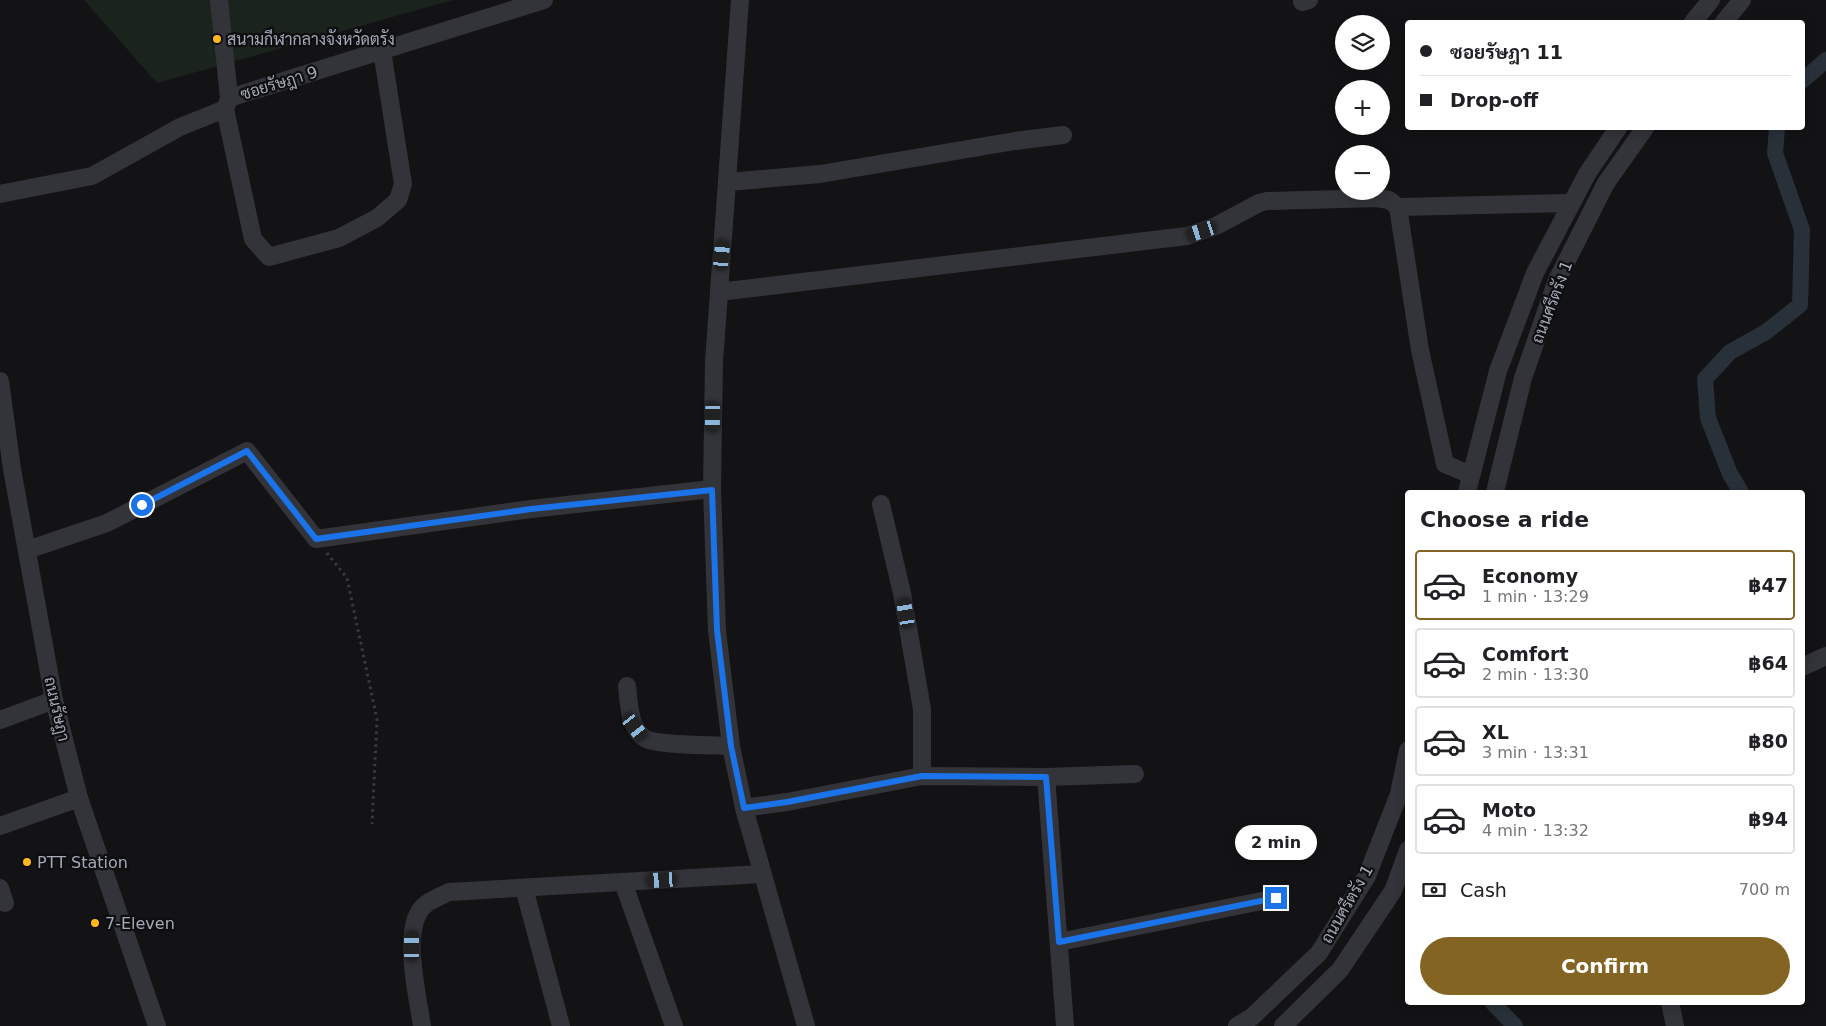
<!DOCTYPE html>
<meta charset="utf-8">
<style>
body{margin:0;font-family:"DejaVu Sans",Sarabun,sans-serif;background:#f2f2f2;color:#202124;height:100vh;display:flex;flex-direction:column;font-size:19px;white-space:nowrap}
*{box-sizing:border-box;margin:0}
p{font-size:16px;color:#757577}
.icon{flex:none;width:28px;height:28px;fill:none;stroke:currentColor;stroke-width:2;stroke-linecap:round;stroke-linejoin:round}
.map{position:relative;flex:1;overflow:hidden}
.sheet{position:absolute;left:1405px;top:490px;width:400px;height:515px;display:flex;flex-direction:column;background:#fff;border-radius:5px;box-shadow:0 2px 12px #0003}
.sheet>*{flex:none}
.guide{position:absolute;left:1405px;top:20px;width:400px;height:110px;border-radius:5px;box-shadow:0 2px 12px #0003;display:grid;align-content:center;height:110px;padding:0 15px;background:#fff}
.tools{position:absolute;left:1335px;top:15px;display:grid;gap:10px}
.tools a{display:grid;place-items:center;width:55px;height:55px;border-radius:50%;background:#fff;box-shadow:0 2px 12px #0003;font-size:25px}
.end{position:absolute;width:22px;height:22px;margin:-11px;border:6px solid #1a73e8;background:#fff;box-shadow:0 0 0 2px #fff}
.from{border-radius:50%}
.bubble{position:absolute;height:35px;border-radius:18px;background:#fff;box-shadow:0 2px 12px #0003;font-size:16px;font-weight:700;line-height:35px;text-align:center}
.car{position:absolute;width:15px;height:30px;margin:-15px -8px;border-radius:6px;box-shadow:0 0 4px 1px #0007;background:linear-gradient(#222 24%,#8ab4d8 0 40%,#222 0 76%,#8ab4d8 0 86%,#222 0)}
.guide b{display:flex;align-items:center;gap:18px;height:48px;font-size:19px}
.guide b+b{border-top:1px solid #e0e0e0}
.guide i{width:12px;height:12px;background:#202124}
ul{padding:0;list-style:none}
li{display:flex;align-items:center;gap:15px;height:70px;margin:0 10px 8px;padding:0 5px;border:2px solid #e0e0e0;border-radius:5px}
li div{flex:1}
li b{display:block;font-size:19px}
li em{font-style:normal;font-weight:700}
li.selected{border-color:#846422}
li>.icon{width:45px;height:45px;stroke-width:1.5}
h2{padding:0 15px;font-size:22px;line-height:60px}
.pay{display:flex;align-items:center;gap:12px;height:55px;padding:0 15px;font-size:19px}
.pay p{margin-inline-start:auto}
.primary-button{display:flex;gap:10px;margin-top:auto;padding:10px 15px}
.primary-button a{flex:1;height:58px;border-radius:30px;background:#846422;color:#fff;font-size:20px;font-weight:700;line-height:58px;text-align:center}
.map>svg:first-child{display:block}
.green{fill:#1a231c}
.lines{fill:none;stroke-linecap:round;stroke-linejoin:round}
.canal{stroke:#28313a;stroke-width:16}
.path{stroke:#393b41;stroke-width:3;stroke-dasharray:2.5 4;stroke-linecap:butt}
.minor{stroke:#33343a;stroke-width:18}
.route{stroke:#1a73e8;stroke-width:6}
.poi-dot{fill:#ffb720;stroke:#0e0e10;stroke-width:2}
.labels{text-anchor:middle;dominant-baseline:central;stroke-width:4.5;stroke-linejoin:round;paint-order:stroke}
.poi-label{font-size:16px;fill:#a3a9b7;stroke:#0e0e10;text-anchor:start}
.street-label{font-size:16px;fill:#a3a9b7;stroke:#0e0e10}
</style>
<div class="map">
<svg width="1826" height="1026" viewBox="0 0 1826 1026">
<rect width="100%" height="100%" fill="#131315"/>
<path class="green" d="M84,0H453L157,83Z"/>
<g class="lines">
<g class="canal">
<path d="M1802,81L1826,60"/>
<path d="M1741,492L1730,474L1708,418L1705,379L1730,352L1766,332L1800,305L1802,230L1775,153L1777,128"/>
<path d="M1492,1002L1515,1026"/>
</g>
<path class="path" d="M327,553L347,578L377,719L372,824"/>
<g class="minor">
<path d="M219,0L229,98"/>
<path d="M740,0L714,362L712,489L717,631L731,746L744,808L806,1026"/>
<path d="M1302,0V2L1309,0"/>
<path d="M1693,22L1711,0"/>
<path d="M1724,22L1742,0"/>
<path d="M225,109L253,239L269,257L339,238L377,218L398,200L403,184L382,51"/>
<path d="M728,182L820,174L1015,141L1063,135"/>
<path d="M0,194L92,176L180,127L225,109L229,98L544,0"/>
<path d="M1398,207L1420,350L1445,464L1471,475"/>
<path d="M719,292L1187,236L1216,226L1259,203L1267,201L1377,198L1389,200L1398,207L1570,203"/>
<path d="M0,381L12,469L54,700L79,798L157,1026"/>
<path d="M1467,492L1498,371L1535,273L1587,174L1618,128"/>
<path d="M1495,492L1523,378L1557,280L1606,183L1645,128"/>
<path d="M881,504L902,593L922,709V776"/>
<path d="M27,550L107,523L247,451L316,539L531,509L712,489"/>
<path d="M1802,667L1826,656"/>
<path d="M627,686C629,704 629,725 643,737C653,746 715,745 731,746"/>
<path d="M0,720L54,700"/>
<path d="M1046,777L1065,1026"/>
<path d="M744,808L787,802L922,776L1046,777L1135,774"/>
<path d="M0,826L79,798"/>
<path d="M623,882L674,1026"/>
<path d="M0,888L5,903"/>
<path d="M524,888L561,1026"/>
<path d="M1059,942L1276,898"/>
<path d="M1670,1002L1675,1026"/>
<path d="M422,1026C418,998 400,925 425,905C431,900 441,896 449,892L762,874"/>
<path d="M1237,1026L1252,1017L1319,953L1367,876L1399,794L1408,750"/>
<path d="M1283,1026L1340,970L1393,891L1408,850"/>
</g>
</g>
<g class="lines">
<path class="route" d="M142,505L247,451L316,539L531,509L712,490L717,630L731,746L744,808L787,802L922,776L1046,777L1059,942L1276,898"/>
</g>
<g class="poi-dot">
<circle cx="217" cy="39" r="5"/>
<circle cx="27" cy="862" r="5"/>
<circle cx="95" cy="923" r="5"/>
</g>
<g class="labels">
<g class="poi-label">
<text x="227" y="39">สนามกีฬากลางจังหวัดตรัง</text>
<text x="37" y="862">PTT Station</text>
<text x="105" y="923">7-Eleven</text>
</g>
<g class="street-label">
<text transform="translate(279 83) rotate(-17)">ซอยรัษฎา 9</text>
<text transform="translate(1552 302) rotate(-69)">ถนนศรีตรัง 1</text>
<text transform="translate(57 709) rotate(77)">ถนนรัษฎา</text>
<text transform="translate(1347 904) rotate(-60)">ถนนศรีตรัง 1</text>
</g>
</g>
</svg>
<div class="tools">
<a><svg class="icon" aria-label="layers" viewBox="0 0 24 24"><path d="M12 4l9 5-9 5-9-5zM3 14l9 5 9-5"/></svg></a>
<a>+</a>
<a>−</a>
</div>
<i class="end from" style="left:142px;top:505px"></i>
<i class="end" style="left:1276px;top:898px"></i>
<div class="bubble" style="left:1235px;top:825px;width:82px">2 min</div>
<i class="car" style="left:1202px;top:231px;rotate:252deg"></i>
<i class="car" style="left:722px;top:255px;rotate:5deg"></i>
<i class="car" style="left:713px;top:417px;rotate:181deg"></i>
<i class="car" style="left:906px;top:613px;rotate:350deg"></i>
<i class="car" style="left:635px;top:727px;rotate:142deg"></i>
<i class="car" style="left:662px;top:880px;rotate:267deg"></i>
<i class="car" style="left:412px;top:946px;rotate:0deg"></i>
<div class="guide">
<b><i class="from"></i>ซอยรัษฎา 11</b>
<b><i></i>Drop-off</b>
</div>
<section class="sheet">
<h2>Choose a ride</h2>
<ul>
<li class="selected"><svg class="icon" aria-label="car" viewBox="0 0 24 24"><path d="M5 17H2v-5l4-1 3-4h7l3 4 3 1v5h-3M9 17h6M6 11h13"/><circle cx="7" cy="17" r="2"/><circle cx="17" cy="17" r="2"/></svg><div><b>Economy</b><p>1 min · 13:29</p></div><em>฿47</em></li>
<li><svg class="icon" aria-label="car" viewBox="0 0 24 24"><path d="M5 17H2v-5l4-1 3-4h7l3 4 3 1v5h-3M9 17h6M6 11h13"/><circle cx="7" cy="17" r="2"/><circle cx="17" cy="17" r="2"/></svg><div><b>Comfort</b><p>2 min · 13:30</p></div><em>฿64</em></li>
<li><svg class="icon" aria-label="car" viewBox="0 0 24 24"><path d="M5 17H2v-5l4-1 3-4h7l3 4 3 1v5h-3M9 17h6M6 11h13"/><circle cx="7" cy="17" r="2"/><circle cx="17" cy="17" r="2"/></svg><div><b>XL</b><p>3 min · 13:31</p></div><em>฿80</em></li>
<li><svg class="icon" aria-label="car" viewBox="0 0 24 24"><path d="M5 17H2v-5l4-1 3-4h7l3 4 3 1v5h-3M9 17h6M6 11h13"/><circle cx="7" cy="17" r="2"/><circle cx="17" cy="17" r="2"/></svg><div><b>Moto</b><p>4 min · 13:32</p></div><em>฿94</em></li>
</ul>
<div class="pay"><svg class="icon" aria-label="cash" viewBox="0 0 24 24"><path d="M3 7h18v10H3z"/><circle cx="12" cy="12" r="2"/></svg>Cash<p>700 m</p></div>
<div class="primary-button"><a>Confirm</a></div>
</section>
</div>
